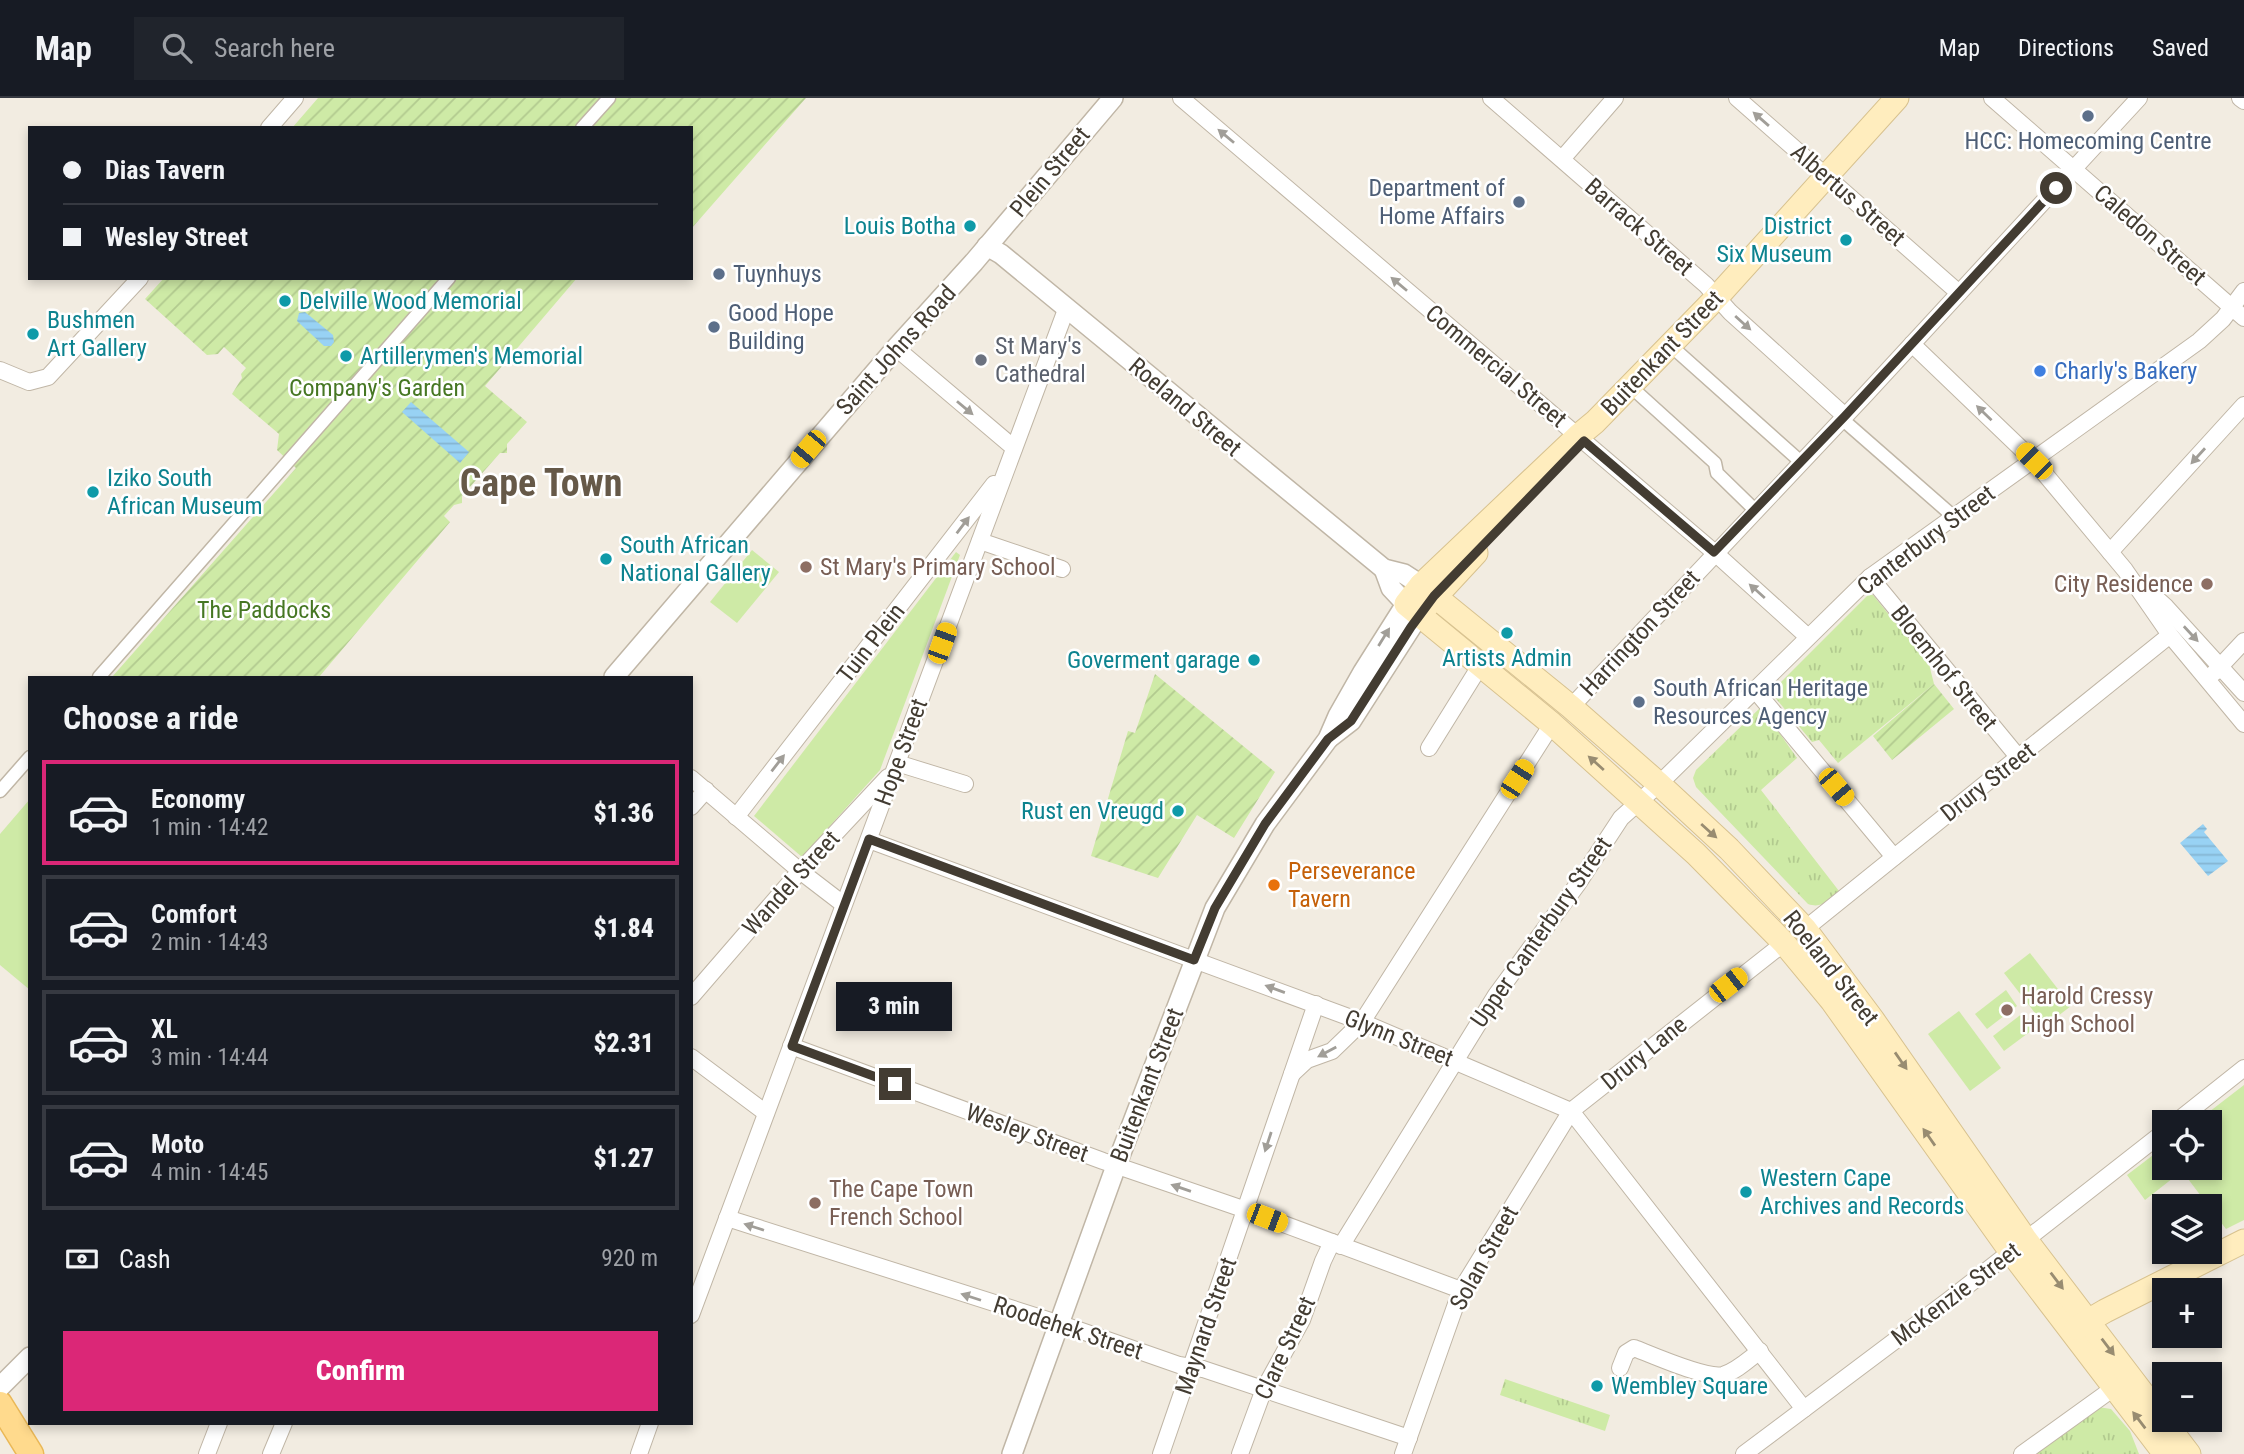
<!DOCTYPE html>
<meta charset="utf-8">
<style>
body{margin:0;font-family:"Roboto Condensed",sans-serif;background:#20242c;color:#f1f3f6;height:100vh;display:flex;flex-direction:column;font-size:26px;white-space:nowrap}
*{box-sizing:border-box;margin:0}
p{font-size:23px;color:#9ea1a6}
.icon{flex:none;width:38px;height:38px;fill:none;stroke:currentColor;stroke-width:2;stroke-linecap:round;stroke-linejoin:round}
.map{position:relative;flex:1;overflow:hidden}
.panel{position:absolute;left:28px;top:578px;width:665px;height:749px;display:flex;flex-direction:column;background:#171b24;border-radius:0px;box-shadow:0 4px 10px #0003}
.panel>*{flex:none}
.hud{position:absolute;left:28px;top:28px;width:665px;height:154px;border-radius:0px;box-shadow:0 4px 10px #0003;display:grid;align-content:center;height:154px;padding:0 35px;background:#171b24}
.buttons{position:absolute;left:2152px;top:1012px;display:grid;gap:14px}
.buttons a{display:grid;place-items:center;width:70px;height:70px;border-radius:0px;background:#171b24;box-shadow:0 4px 10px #0003;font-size:35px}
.end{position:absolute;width:32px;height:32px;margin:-16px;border:9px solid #433c32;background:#fff;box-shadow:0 0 0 4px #fff}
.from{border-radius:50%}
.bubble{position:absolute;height:49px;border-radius:0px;background:#171b24;box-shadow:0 4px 10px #0003;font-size:23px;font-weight:800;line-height:49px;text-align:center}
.car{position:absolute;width:21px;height:42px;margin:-21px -10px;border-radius:9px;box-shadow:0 0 5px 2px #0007;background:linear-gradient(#f5c518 24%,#345 0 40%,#f5c518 0 76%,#345 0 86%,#f5c518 0)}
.hud b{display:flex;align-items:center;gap:24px;height:66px;font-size:26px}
.hud b+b{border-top:2px solid #363941}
.hud i{width:18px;height:18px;background:#f1f3f6}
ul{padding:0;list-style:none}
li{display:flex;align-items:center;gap:21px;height:105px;margin:0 14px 10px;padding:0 21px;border:4px solid #363941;border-radius:0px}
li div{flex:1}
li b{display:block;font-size:26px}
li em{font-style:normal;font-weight:800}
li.active{border-color:#db2777}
li>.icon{width:63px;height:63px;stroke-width:1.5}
h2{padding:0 35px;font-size:32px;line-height:84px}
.pay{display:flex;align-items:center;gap:18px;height:77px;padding:0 35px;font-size:26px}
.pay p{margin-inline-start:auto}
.action{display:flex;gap:14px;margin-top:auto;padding:14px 35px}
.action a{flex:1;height:80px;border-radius:0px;background:#db2777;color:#fff;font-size:28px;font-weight:800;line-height:80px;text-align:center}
header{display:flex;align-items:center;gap:42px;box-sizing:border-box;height:98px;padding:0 35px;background:#171b24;border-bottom:2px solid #363941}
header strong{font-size:33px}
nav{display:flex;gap:38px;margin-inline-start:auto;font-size:24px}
.search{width:490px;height:63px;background:#20242c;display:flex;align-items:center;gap:18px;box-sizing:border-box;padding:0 24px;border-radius:0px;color:#9ea1a6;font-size:26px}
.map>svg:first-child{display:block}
.grass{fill:url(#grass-tufts)}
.park{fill:#ceeaa6}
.garden{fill:url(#garden-furrows)}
.water{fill:url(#water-rules)}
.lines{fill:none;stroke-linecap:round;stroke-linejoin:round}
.pedestrian-casing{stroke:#c0b6a6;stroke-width:15}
.minor-casing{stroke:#c0b6a6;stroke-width:18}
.tertiary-casing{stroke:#c0b6a6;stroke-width:22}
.secondary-casing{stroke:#d8c28f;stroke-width:25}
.primary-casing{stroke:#eab857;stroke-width:27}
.pedestrian{stroke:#fff;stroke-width:12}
.minor{stroke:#fff;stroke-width:16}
.tertiary{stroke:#fff;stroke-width:19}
.secondary{stroke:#ffedbe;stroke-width:23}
.primary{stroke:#ffda8d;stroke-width:24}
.oneway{fill:#a19e98}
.oneway2{fill:#988c71}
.route{stroke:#433c32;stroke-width:9}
.service-dot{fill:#5c6f8a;stroke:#fff;stroke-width:2.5}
.culture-dot{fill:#0f9aa8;stroke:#fff;stroke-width:2.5}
.worship-dot{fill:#6b7280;stroke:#fff;stroke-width:2.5}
.shop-dot{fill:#3f7fe0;stroke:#fff;stroke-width:2.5}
.education-dot{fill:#8d6e63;stroke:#fff;stroke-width:2.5}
.food-dot{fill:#e8710a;stroke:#fff;stroke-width:2.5}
.labels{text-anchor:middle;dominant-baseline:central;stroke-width:5;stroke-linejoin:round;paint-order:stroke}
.service-label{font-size:24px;fill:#4e5e75;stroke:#fff;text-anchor:start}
.street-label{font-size:24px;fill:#433c32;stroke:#fff}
.culture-label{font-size:24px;fill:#0d838f;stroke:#fff;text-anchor:start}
.worship-label{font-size:24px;fill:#5b616d;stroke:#fff;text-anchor:start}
.shop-label{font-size:24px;fill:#366cbe;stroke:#fff;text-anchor:start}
.park-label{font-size:24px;fill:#467723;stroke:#fff}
.education-label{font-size:24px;fill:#785e54;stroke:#fff;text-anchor:start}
.food-label{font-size:24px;fill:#c56008;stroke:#fff;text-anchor:start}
.town-label{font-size:38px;font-weight:bold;fill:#665948;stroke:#fff}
</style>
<header>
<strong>Map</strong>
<div class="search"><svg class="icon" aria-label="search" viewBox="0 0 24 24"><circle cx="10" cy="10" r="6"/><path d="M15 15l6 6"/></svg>Search here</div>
<nav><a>Map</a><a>Directions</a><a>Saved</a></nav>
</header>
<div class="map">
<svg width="2244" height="1356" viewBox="0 0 2244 1356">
<defs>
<pattern id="grass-tufts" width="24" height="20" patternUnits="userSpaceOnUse" patternTransform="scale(1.75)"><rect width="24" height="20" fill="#ceeaa6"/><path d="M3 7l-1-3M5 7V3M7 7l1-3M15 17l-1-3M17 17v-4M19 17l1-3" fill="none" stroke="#b2ca8f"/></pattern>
<pattern id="garden-furrows" width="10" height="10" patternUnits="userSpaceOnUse" patternTransform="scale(1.75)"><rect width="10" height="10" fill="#ceeaa6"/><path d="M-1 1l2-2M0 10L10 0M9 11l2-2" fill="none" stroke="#b2ca8f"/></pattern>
<pattern id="water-rules" width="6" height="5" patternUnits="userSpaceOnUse" patternTransform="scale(1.75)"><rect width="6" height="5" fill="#98d2f4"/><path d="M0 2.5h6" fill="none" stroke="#84b5d2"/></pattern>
</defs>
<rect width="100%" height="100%" fill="#f2ece1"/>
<g class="grass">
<path d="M1868,497H1873L1929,566L1934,586L1838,665L1819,642L1812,644L1773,597L1779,586Z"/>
<path d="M1761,609L1797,660L1761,692L1839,793C1829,802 1822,811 1808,806L1696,689L1693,680L1696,672Z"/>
<path d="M1505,1281L1610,1317L1605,1333L1500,1297Z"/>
<path d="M2098,1309L2111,1311L2130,1333L2139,1356H2033Z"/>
</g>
<g class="park">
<path d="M752,452L779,474L737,525L710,504Z"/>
<path d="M956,454L960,457L880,672L802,759L754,718Z"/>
<path d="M30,701V892L0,867V736Z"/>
<path d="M2030,855L2071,908L2045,928L2004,875Z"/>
<path d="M2006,892L2017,908L1987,931L1975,916Z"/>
<path d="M1959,913L2001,970L1970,993L1928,936Z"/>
<path d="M2023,915L2035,930L2004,953L1993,938Z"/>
<path d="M2244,987V1122L2226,1131L2182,1073L2145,1102L2127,1077L2165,1048V1069H2210V1024H2196Z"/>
</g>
<g class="garden">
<path d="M318,0H806L691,131V30H292Z"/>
<path d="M164,180H577L485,288L527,324L507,346V355H500L462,398V405L454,407L444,418L450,424L319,579H112L296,370L277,352L279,336L232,296L242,280L241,276L246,270L224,249L218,256L207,257L145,201Z"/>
<path d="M1155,576L1275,674L1234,740L1197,717L1158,780L1091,758L1128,633L1135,635Z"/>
<path d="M1934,586L1954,611L1892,662L1873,638Z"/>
</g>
<g class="water">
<path d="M305,214L333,237L334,244L331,248H324L297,223L299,215Z"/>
<path d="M411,304L469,354L460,365L402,314Z"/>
<path d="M2203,726L2207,731L2204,734L2228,763L2208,778L2180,745Z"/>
</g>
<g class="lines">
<defs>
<g id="pedestrian">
<path d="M582,30L609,0"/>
<path d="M1670,247L1801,364"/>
<path d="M1630,288L1715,365L1717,375L1755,412"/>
<path d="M1842,321L1954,419"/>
<path d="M99,579L449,180"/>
<path d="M0,693L30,659"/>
</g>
<g id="minor">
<path d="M1181,0L1714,454L1808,539"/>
<path d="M1491,0L1706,187L1730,214L1845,318"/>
<path d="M1737,0L1959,195"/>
<path d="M1992,0L2244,220"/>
<path d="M2240,0L2244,3"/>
<path d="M269,30L295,0"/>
<path d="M1562,61L1615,0"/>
<path d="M1912,246L2034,363L2125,472L2170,537L2244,626"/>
<path d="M896,250L1014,350"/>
<path d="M0,272L29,284L48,279L140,180"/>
<path d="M980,443L1062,471"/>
<path d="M2110,454L2244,307"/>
<path d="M1870,479L2019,660"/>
<path d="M2145,490L2166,509L2244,595"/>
<path d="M2214,575L2244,543"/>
<path d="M1755,592L1894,759"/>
<path d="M1571,609L1866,296L2139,0"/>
<path d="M1429,650L1480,568"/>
<path d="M897,665L965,686"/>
<path d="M691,680L800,773L843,806"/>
<path d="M691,709L706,692"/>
<path d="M736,719L994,386"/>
<path d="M869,742L1362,924L1571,1013L1804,1311"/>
<path d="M1805,831L2170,537"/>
<path d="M691,899L800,773L888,679"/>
<path d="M791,948L1103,1063L1246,1112L1461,1192"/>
<path d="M691,959L766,1015"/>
<path d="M1292,976L1307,962L1332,953L1362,924L1552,626"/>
<path d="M2176,1024L2244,970"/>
<path d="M727,1120L1073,1230L1179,1267L1203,1271L1409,1340"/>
<path d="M1341,1148L1496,897L1577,787L1621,720L1659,686L1870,479L2199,243L2223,221L2244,193"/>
<path d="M691,1217L1067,209"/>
<path d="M1620,1270L1626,1255L1634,1250C1652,1257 1706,1281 1723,1277C1737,1273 1749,1261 1760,1253"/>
<path d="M207,1356L219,1325"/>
<path d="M271,1356L284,1325"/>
<path d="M639,1356L650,1325"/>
<path d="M1161,1356L1316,906"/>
<path d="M1240,1356L1264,1291L1302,1222L1323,1163L1332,1144"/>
<path d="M1403,1356L1461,1192L1571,1013L1784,845"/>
<path d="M1744,1356L1949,1202L2165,1033"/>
<path d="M2022,1356L2104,1297L2121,1282"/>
</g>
<g id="tertiary">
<path d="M987,148L1001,156L1384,471L1404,476L1421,487"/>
<path d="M614,579L896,250L974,164L1113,0"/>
<path d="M1329,640L1351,623L1419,517"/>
<path d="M0,1289L30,1259"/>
<path d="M1012,1356L1116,1068L1215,810L1265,726L1328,641L1338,618L1363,574L1406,506L1391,490L1384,471"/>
</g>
<g id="secondary">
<path d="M1897,0L1717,199L1595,324L1578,338L1421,487L1406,506L1552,626L1696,756L1784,845L1832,903L2011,1154L2165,1356"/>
<path d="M1421,487L1571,609L1659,686L1729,751L1805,831L1873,922L2026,1142L2189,1356"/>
<path d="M1426,509L1476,455"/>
<path d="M2076,1230L2105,1213L2244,1143"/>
</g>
<path id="primary" d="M0,1306L31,1356"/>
</defs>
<use href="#pedestrian" class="pedestrian-casing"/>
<use href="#minor" class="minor-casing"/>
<use href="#tertiary" class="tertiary-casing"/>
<use href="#secondary" class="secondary-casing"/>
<use href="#primary" class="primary-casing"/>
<use href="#pedestrian" class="pedestrian"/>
<use href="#minor" class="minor"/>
<use href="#tertiary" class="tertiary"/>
<use href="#secondary" class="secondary"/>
<use href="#primary" class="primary"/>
</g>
<defs><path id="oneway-solid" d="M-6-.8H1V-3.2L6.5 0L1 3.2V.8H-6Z" transform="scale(1.75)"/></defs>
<g class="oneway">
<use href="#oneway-solid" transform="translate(1761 21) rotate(-139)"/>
<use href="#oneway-solid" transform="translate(1226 38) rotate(-140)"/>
<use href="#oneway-solid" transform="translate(1399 186) rotate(-140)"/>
<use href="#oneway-solid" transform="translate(1743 225) rotate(42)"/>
<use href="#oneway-solid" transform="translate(965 310) rotate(40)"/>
<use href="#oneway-solid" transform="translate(1984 315) rotate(-136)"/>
<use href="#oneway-solid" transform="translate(2198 358) rotate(132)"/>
<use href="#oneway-solid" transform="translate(963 427) rotate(-53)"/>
<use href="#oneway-solid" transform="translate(1757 493) rotate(-138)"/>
<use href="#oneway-solid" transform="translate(2191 536) rotate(47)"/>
<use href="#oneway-solid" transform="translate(1384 539) rotate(-58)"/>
<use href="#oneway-solid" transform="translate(778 665) rotate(-52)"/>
<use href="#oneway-solid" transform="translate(1275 891) rotate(-160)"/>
<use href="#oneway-solid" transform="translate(1327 954) rotate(152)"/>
<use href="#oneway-solid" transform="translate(1268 1044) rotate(108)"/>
<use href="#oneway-solid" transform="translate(1181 1090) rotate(-161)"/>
<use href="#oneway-solid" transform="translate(754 1129) rotate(-162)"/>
<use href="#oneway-solid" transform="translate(971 1199) rotate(-162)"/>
</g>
<g class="oneway2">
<use href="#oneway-solid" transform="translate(1596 665) rotate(-138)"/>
<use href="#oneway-solid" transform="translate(1709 733) rotate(42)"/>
<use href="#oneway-solid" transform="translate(1901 963) rotate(55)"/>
<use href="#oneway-solid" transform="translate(1929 1039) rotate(-125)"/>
<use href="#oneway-solid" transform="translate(2057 1183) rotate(53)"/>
<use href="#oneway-solid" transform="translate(2108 1249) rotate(53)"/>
<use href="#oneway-solid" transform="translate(2139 1322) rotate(-127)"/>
</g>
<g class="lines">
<path class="route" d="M895,986L792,948L869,741L1194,862L1215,810L1265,726L1328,641L1351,623L1411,529L1434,498L1584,343L1714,454L1845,318L2056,90"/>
</g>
<g class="service-dot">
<circle cx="2088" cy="18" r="7"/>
<circle cx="1519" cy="104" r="7"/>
<circle cx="719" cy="176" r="7"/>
<circle cx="714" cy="229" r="7"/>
<circle cx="1639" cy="604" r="7"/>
</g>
<g class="culture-dot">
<circle cx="970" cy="128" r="7"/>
<circle cx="1846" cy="142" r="7"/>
<circle cx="285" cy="203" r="7"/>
<circle cx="33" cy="236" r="7"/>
<circle cx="346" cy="258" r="7"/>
<circle cx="93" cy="394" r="7"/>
<circle cx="606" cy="461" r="7"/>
<circle cx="1507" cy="535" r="7"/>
<circle cx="1254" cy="562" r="7"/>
<circle cx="1178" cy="713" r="7"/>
<circle cx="1746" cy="1094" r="7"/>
<circle cx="1597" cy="1288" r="7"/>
</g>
<circle class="worship-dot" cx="981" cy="262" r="7"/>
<circle class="shop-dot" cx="2040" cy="273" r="7"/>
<g class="education-dot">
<circle cx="806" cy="469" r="7"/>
<circle cx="2207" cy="486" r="7"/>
<circle cx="2007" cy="912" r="7"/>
<circle cx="815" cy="1105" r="7"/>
</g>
<circle class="food-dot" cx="1274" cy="787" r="7"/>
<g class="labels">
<g class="service-label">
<text x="2088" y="43" text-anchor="middle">HCC: Homecoming Centre</text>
<text x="1505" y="90" text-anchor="end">Department of<tspan x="1505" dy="28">Home Affairs</tspan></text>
<text x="733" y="176">Tuynhuys</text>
<text x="728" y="215">Good Hope<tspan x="728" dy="28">Building</tspan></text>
<text x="1653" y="590">South African Heritage<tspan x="1653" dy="28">Resources Agency</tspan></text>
</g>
<g class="street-label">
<text transform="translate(1050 74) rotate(-50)">Plein Street</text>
<text transform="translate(1848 97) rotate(41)">Albertus Street</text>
<text transform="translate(1639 129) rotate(41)">Barrack Street</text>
<text transform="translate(2150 137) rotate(41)">Caledon Street</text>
<text transform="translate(896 252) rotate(-48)">Saint Johns Road</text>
<text transform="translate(1662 255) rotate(-46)">Buitenkant Street</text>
<text transform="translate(1496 268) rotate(40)">Commercial Street</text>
<text transform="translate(1185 309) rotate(40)">Roeland Street</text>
<text transform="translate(1926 442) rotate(-37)">Canterbury Street</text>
<text transform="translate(1640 535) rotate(-47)">Harrington Street</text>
<text transform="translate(871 545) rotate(-52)">Tuin Plein</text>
<text transform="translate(1944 570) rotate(51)">Bloemhof Street</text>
<text transform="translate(901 654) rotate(-70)">Hope Street</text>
<text transform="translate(1988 684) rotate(-38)">Drury Street</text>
<text transform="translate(791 785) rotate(-48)">Wandel Street</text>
<text transform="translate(1541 834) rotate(-55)">Upper Canterbury Street</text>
<text transform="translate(1831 870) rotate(52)">Roeland Street</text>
<text transform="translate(1399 940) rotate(22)">Glynn Street</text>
<text transform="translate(1644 955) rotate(-39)">Drury Lane</text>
<text transform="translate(1147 987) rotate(-69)">Buitenkant Street</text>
<text transform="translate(1027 1035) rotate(20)">Wesley Street</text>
<text transform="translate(1484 1160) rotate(-61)">Solan Street</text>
<text transform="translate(1956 1196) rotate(-37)">McKenzie Street</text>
<text transform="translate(1206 1228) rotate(-71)">Maynard Street</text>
<text transform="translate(1068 1230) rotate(18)">Roodehek Street</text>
<text transform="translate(1285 1250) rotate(-65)">Clare Street</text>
</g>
<g class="culture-label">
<text x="956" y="128" text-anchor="end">Louis Botha</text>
<text x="1832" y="128" text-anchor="end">District<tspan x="1832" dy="28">Six Museum</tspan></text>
<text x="299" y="203">Delville Wood Memorial</text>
<text x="47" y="222">Bushmen<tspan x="47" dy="28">Art Gallery</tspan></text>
<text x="360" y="258">Artillerymen's Memorial</text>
<text x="107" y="380">Iziko South<tspan x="107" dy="28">African Museum</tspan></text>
<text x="620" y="447">South African<tspan x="620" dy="28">National Gallery</tspan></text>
<text x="1507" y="560" text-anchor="middle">Artists Admin</text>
<text x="1240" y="562" text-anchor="end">Goverment garage</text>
<text x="1164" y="713" text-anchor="end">Rust en Vreugd</text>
<text x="1760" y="1080">Western Cape<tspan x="1760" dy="28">Archives and Records</tspan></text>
<text x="1611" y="1288">Wembley Square</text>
</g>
<g class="worship-label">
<text x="995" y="248">St Mary's<tspan x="995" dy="28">Cathedral</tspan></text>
</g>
<g class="shop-label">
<text x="2054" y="273">Charly's Bakery</text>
</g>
<g class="park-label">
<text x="377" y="290">Company's Garden</text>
<text x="264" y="512">The Paddocks</text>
</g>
<g class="education-label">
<text x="820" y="469">St Mary's Primary School</text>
<text x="2193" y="486" text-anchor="end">City Residence</text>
<text x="2021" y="898">Harold Cressy<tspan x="2021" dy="28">High School</tspan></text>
<text x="829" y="1091">The Cape Town<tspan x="829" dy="28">French School</tspan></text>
</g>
<g class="food-label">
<text x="1288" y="773">Perseverance<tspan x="1288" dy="28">Tavern</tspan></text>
</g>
<g class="town-label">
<text x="541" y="385">Cape Town</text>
</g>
</g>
</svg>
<div class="buttons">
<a><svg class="icon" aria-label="locate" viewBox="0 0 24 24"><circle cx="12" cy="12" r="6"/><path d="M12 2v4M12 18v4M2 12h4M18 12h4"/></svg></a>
<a><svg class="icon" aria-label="layers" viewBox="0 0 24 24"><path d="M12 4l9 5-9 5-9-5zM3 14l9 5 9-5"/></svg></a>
<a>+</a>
<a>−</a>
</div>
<i class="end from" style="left:2056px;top:90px"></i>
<i class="end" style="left:895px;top:986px"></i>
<div class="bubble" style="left:836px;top:884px;width:116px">3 min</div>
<i class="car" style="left:808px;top:351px;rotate:220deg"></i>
<i class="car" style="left:2034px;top:363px;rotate:315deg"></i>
<i class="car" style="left:942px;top:545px;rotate:20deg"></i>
<i class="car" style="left:1517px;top:681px;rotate:33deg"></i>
<i class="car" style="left:1836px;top:689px;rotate:140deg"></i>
<i class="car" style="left:1728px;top:887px;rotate:52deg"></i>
<i class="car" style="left:1267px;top:1120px;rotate:111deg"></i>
<div class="hud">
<b><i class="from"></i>Dias Tavern</b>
<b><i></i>Wesley Street</b>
</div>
<section class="panel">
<h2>Choose a ride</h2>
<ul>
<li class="active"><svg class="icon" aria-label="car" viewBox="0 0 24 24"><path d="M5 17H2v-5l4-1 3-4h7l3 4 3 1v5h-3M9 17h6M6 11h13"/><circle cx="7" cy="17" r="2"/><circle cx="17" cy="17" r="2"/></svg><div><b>Economy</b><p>1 min · 14:42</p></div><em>$1.36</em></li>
<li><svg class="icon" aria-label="car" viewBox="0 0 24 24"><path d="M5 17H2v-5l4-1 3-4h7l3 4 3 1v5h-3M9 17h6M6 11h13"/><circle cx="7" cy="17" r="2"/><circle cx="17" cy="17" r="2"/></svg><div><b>Comfort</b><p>2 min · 14:43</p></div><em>$1.84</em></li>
<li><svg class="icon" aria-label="car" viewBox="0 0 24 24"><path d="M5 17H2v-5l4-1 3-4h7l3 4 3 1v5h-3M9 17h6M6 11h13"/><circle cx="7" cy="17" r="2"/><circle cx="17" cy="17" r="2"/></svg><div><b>XL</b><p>3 min · 14:44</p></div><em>$2.31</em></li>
<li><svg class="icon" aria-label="car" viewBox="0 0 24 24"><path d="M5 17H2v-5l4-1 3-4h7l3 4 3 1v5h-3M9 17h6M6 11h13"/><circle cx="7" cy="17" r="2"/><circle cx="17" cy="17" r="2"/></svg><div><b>Moto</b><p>4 min · 14:45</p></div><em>$1.27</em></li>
</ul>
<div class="pay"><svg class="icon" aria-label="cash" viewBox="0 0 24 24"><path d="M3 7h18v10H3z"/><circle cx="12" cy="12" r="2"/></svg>Cash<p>920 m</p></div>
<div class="action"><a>Confirm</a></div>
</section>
</div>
